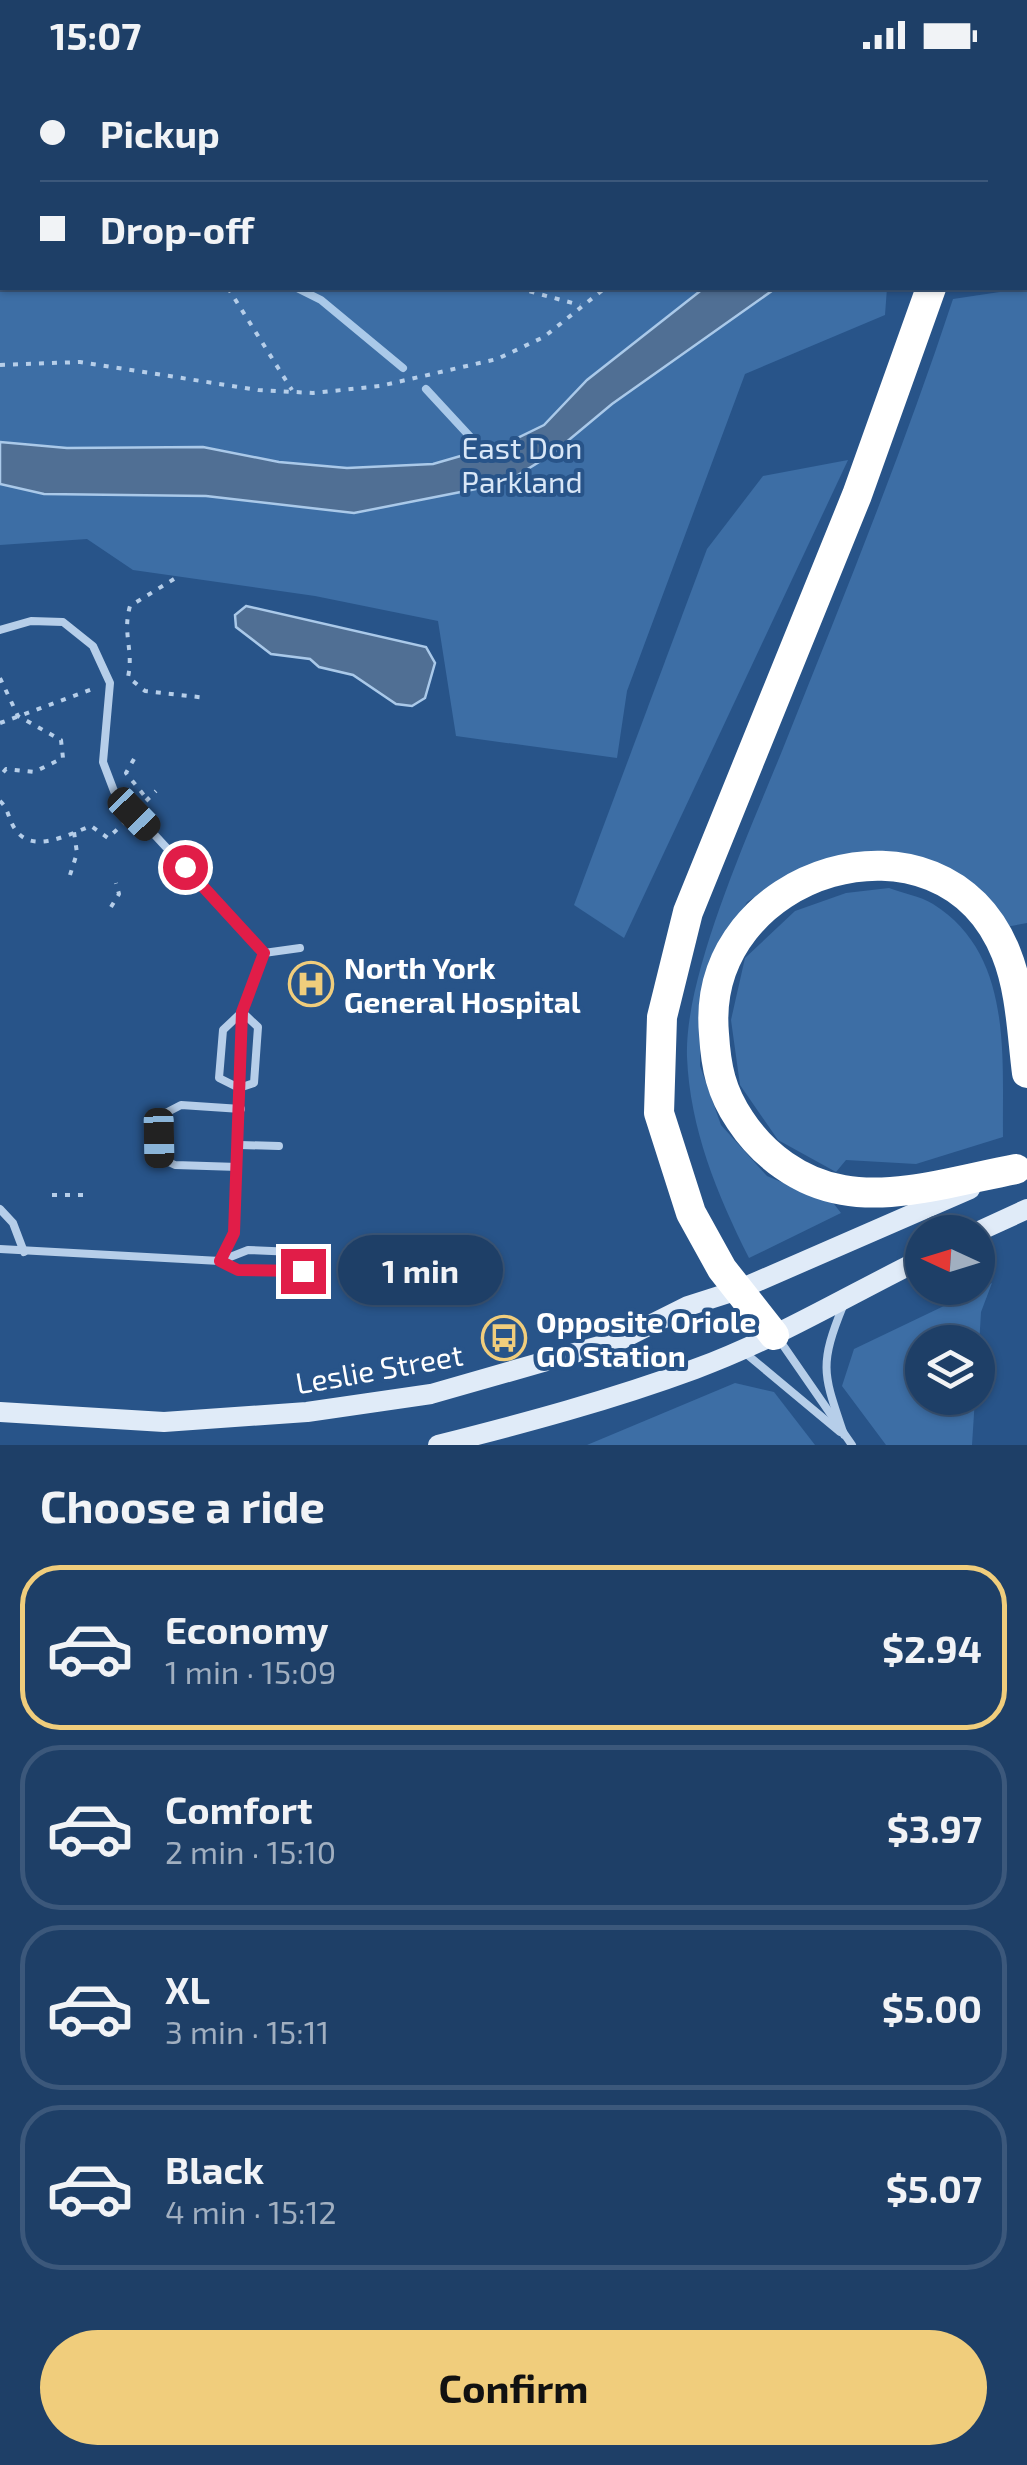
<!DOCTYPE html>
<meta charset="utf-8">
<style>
body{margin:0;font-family:"Exo 2",sans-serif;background:#26466d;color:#f1f3f6;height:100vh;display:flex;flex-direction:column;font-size:38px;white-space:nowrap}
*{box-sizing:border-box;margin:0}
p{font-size:32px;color:#a1afc0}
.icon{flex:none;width:55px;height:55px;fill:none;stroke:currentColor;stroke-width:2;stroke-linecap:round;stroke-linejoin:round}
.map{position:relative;height:1375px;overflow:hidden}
.side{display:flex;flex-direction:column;background:#1e3f67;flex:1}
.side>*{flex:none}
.banner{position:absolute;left:0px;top:0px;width:1028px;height:220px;box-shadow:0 2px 8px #0004,0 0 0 2px #3c587b;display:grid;align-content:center;height:220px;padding:0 40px;background:#1e3f67}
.needle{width:65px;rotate:274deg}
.fabs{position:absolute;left:905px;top:1145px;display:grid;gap:20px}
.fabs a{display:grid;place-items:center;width:90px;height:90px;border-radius:50%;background:#1e3f67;box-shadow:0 2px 8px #0004,0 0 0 2px #3c587b;font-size:50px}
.end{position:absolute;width:45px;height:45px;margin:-22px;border:12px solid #e11d48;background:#fff;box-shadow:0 0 0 5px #fff}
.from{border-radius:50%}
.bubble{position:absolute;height:70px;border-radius:35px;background:#1e3f67;box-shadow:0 2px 8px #0004,0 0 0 2px #3c587b;font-size:32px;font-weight:700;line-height:70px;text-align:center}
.car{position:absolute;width:30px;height:60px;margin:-30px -15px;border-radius:12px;box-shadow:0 0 8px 2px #0007;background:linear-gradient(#222 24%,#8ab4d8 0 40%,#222 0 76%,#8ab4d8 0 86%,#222 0)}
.banner b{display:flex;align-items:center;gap:35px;height:95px;font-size:38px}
.banner b+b{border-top:2px solid #3c587b}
.banner i{width:25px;height:25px;background:#f1f3f6}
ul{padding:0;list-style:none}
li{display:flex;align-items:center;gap:30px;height:165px;margin:0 20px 15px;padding:0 20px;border:5px solid #3c587b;border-radius:40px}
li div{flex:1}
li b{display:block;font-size:38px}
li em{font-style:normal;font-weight:700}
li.current{border-color:#f0cd7c}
li>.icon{width:90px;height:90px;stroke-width:1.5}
h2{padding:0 40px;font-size:45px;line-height:120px}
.action{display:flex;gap:20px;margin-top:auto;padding:20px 40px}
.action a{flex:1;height:115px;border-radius:60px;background:#f0cd7c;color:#111;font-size:40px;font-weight:700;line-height:115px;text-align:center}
.status{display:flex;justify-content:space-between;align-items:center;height:70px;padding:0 50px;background:#1e3f67;direction:ltr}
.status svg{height:28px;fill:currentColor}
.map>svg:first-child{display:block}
.green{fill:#3d6ea5}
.water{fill:#506f94;stroke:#aac9e9;stroke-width:2.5}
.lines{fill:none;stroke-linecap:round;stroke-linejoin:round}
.stream{stroke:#aac9e9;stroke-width:8}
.path{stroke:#b6cee9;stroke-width:4;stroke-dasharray:5 8;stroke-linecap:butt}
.lane{stroke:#b6cee9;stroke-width:8}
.street{stroke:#b6cee9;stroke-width:10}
.secondary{stroke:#e0ebf8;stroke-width:20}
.highway{stroke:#fff;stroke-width:30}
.route{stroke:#e11d48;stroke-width:12}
.labels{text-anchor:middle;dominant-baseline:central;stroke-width:8;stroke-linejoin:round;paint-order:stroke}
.park-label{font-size:30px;fill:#d9e7f7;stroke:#285489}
.poi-label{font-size:30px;font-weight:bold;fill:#fff;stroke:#285489;text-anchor:start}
.street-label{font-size:30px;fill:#fff;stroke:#285489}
</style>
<div class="status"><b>15:07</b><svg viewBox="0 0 49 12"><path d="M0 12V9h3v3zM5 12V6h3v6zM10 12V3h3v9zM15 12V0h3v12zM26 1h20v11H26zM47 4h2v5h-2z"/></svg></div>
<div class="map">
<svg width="1027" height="1375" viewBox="0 0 1027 1375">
<rect width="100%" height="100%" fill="#285489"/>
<g class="green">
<path d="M0,0L221,2H2V218H887L885,245L745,304L627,621L617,688L456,666L438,551L315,526L133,500L87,469L0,475Z"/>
<path d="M1027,218V853L1006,857L960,805L918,792L867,787L801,798L747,832L712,896L700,946V996L721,1055L767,1106L834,1134L841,1143L749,1188C717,1124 690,1059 687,987C684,904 752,756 784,676C843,528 903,381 953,229Z"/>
<path d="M848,390L624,868L574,835L707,479L763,406Z"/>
<path d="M889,818C902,823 920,826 933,834C1013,884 1002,985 1003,1067L916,1094L846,1090L836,1102L778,1070L740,1015L731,950L745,888L795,841L846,823Z"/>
<path d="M992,1213L981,1242L978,1293V1272H922V1328H975L972,1375H886L842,1316L854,1279Z"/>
<path d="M735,1313L774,1322L815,1375H587Z"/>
</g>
<g class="water">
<path d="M704,218H776L612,334L552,384L513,408L481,418L354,443L206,426L44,424L0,414V372L67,378L203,377L279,392L347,398L433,394L509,372L544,355L587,310Z"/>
<path d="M246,536L426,577L435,593L425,628L412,636L396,634L353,605L319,597L310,589L271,584L236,557L235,545Z"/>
</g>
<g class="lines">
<g class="stream">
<path d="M141,0L142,2"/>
<path d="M297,218L321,230L403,298"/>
<path d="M426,319L487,385"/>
</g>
<g class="path">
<path d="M103,0L104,2"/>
<path d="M723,0L726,2"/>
<path d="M228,218L292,320"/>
<path d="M517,218L580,235"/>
<path d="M0,295L80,292L258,320L313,323L380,316L497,289L544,267L605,218"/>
<path d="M174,509L130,536C122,564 134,580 128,607L145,621L207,628"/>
<path d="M0,608L18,646L61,670L63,688L34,702L6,699L0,706"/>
<path d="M0,653L95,618"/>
<path d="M134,689L126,703L147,729"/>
<path d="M0,731C9,739 8,749 15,759C32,785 69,764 91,756L108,768L125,752"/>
<path d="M146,731L156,721"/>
<path d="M70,805L77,783L74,762"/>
<path d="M111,837L119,824L116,813"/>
<path d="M52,1125H87"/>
</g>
<g class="lane">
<path d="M0,560L31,551L63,552L93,576L110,613L103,692L114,721L264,883L242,942L234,1163L220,1191L0,1179"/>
<path d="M264,883L300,878"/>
<path d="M242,942L258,957L254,1013L239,1018L219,1008L223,960Z"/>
<path d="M240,1075L279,1076"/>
<path d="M238,1097L175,1095L160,1088L158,1047L181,1035L241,1039"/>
<path d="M0,1139L13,1153L24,1182"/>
<path d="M220,1191L238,1200L303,1201"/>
<path d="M220,1191L248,1180L295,1182"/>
<path d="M843,1236C818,1297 824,1305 844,1365"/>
<path d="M778,1268L852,1375"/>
<path d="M744,1282L840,1362"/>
</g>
<path class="street" d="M429,0L432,2"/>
<g class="secondary">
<path d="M977,1162L1027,1139"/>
<path d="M0,1342L164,1352L307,1342L431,1324L620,1270L688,1236L738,1220L970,1119"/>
<path d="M438,1375C525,1353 611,1330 695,1299C774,1270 847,1226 922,1189"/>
</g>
<g class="highway">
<path d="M977,2V0"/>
<path d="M1016,1099C962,1109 897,1130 843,1120C800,1113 763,1085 740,1050C721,1022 716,997 714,964C699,799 943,725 1006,883C1021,920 1022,964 1027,1003"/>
<path d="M774,1265L722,1199L691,1143L659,1043L662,947L688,842L857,425L931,218"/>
</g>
</g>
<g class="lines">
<path class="route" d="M185,797L264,883L242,942L234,1163L220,1191L238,1200L303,1201"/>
</g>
<defs>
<symbol id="hospital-ring" viewBox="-11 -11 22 22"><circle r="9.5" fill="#285489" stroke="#f0cd7c" stroke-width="1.5"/><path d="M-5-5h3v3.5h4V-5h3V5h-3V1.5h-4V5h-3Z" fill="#f0cd7c"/></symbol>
<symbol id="bus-ring" viewBox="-11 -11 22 22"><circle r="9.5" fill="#285489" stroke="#f0cd7c" stroke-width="1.5"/><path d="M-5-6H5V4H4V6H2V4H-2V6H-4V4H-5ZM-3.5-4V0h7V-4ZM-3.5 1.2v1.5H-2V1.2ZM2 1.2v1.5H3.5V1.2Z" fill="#f0cd7c"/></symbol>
</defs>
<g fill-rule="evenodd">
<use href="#hospital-ring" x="286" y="889" width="50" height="50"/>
<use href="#bus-ring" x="479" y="1243" width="50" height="50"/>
</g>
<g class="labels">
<g class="park-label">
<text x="522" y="377">East Don<tspan x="522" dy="34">Parkland</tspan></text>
</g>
<g class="poi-label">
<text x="344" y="897">North York<tspan x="344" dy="34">General Hospital</tspan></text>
<text x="536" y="1251">Opposite Oriole<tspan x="536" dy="34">GO Station</tspan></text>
</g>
<g class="street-label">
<text transform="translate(379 1298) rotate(-10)">Leslie Street</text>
</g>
</g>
</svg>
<div class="fabs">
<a><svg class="needle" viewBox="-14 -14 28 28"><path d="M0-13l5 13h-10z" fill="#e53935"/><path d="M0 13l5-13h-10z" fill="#a1afc0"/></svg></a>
<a><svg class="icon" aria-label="layers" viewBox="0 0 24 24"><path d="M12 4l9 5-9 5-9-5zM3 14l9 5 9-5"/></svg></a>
</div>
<i class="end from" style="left:185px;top:797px"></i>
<i class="end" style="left:303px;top:1201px"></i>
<div class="bubble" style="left:338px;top:1165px;width:165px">1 min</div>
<i class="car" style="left:134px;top:744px;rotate:136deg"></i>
<i class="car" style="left:159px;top:1068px;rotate:179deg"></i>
<div class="banner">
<b><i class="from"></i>Pickup</b>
<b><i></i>Drop-off</b>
</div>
</div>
<section class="side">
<h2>Choose a ride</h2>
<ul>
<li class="current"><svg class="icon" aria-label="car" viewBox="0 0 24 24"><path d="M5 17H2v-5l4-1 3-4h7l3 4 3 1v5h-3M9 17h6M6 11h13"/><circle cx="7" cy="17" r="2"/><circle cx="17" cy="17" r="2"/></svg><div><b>Economy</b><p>1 min · 15:09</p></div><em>$2.94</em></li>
<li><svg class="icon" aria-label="car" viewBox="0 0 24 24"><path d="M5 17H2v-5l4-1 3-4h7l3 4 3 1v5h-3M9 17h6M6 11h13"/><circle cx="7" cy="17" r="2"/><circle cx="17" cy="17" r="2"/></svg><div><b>Comfort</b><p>2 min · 15:10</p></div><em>$3.97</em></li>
<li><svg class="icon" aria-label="car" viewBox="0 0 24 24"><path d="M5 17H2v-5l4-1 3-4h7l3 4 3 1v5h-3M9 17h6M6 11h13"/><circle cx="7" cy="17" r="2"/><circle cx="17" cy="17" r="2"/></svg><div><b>XL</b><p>3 min · 15:11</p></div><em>$5.00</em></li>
<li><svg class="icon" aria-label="car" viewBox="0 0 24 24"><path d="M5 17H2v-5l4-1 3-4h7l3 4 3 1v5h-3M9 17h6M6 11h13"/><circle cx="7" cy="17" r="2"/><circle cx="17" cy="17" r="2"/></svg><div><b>Black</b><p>4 min · 15:12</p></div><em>$5.07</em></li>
</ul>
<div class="action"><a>Confirm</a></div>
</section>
